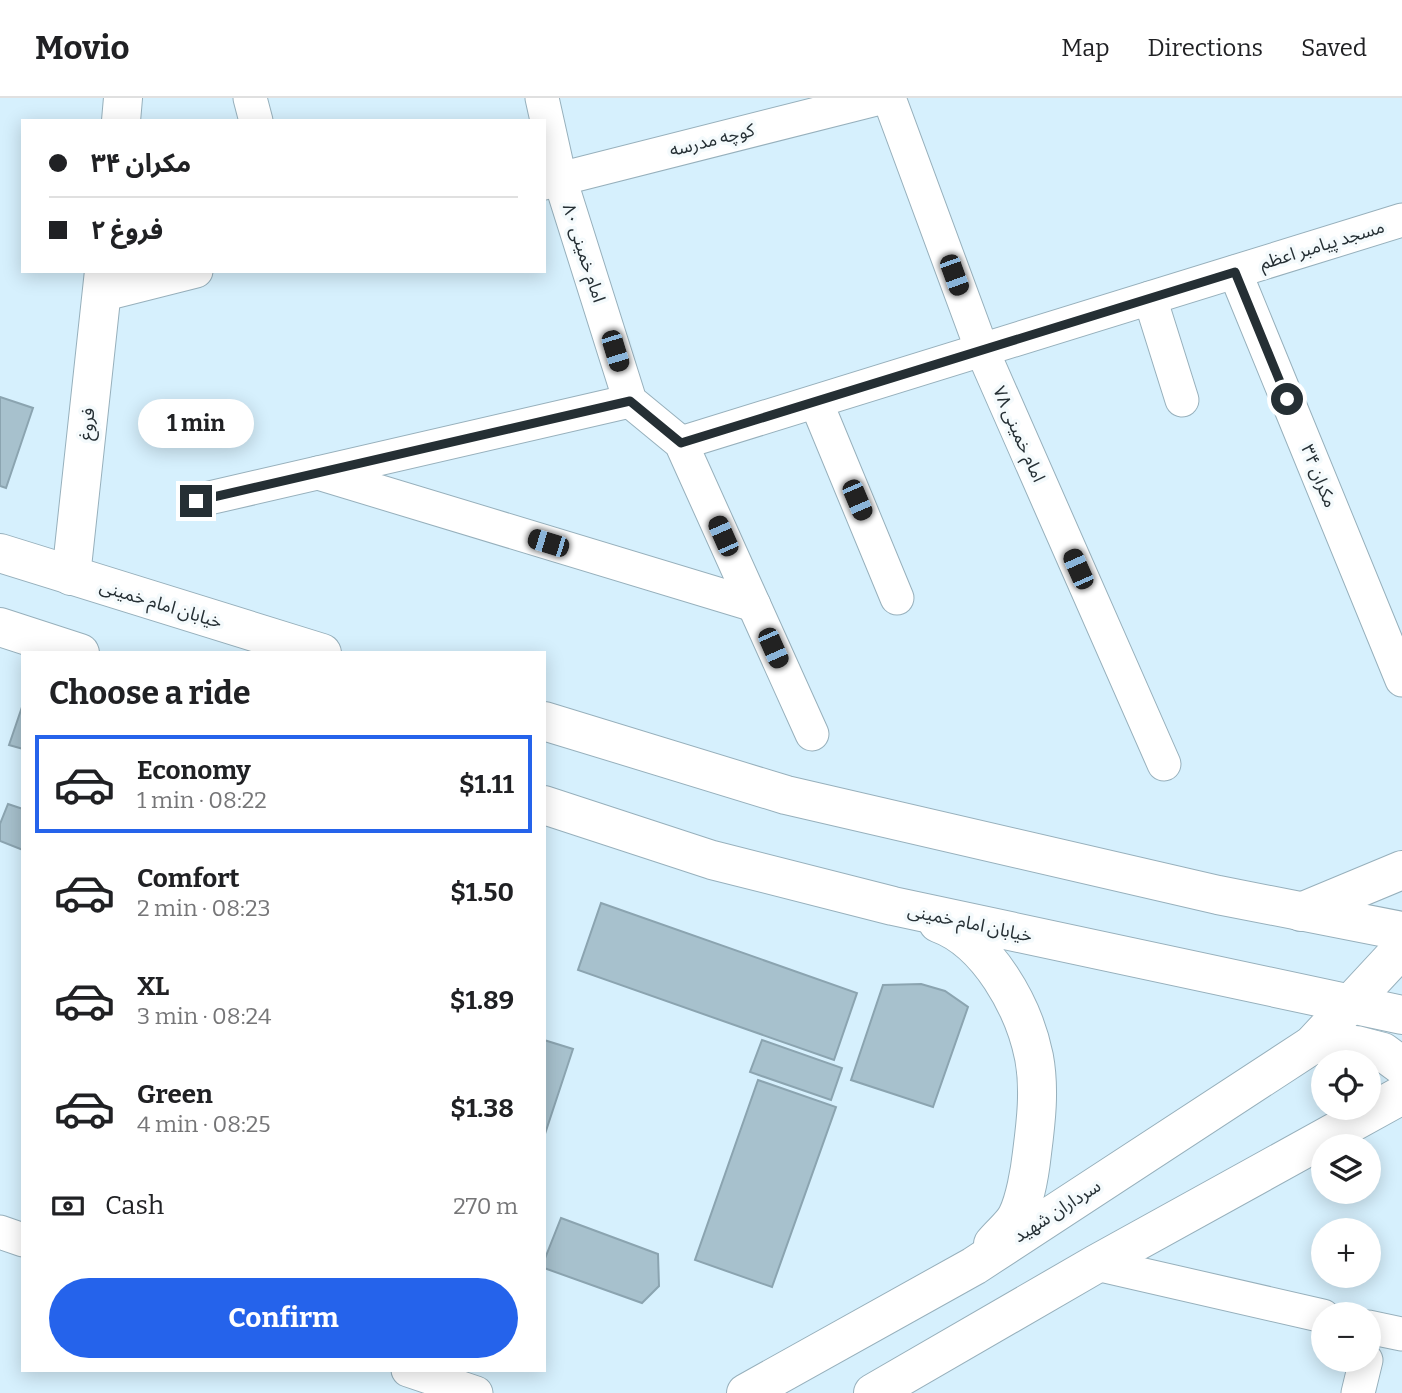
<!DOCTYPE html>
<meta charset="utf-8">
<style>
body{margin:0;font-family:Bitter,"Noto Sans Arabic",serif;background:#f2f2f2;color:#202124;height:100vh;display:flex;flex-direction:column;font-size:26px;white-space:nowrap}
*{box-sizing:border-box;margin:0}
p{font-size:23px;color:#757577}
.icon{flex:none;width:38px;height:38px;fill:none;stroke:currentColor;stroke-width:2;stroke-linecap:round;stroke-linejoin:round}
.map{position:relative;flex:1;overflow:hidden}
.details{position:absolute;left:21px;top:553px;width:525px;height:721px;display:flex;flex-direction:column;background:#fff;border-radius:0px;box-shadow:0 4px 18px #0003}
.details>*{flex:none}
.hud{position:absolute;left:21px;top:21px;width:525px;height:154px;border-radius:0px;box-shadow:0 4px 18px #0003;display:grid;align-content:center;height:154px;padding:0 28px;background:#fff}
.buttons{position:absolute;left:1311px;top:952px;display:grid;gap:14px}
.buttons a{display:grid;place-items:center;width:70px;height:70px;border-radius:50%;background:#fff;box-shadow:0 4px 18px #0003;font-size:35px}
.end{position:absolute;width:32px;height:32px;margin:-16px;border:9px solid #252f34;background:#fff;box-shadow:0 0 0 4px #fff}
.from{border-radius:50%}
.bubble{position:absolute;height:49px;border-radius:24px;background:#fff;box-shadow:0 4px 18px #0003;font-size:23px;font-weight:700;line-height:49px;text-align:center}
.car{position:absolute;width:21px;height:42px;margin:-21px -10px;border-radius:9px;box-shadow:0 0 5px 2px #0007;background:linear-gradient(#222 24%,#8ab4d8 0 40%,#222 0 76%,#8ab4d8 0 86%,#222 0)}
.hud b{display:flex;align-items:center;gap:24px;height:66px;font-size:26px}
.hud b+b{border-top:2px solid #e0e0e0}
.hud i{width:18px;height:18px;background:#202124}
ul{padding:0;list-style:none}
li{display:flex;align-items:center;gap:21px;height:98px;margin:0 14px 10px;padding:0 14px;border:4px solid transparent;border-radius:0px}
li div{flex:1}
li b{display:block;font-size:26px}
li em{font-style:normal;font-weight:700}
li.active{border-color:#2563eb}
li>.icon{width:63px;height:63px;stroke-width:1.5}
h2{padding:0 28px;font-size:32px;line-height:84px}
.pay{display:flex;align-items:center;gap:18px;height:77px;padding:0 28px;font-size:26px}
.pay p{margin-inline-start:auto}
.action{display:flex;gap:14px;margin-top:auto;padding:14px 28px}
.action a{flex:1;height:80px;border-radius:42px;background:#2563eb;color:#fff;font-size:28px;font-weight:700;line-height:80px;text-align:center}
header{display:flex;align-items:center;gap:42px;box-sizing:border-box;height:98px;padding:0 35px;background:#fff;border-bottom:2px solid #e0e0e0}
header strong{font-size:33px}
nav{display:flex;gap:38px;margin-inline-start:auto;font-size:24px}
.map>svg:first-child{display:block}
.building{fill:#a7c1cd;stroke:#8ba4b0;stroke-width:2}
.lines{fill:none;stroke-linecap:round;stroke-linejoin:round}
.street-casing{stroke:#97b0bc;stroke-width:35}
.secondary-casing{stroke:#97b0bc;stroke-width:40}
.street{stroke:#fff;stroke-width:33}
.secondary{stroke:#fff;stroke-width:38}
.route{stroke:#252f34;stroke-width:9}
.labels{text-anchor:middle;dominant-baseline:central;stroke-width:7;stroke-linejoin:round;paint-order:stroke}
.street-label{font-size:18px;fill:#252f34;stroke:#f4fafc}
</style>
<header>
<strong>Movio</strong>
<nav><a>Map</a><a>Directions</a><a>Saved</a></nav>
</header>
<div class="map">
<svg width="1402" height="1295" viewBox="0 0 1402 1295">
<rect width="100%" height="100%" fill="#d6f0fd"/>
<g class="building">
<path d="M0,299L33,310L6,390L0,388Z"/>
<path d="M22,609H23V651L9,647Z"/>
<path d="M8,706L23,711V752L0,743V726Z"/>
<path d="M601,805L857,895L834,962L578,872Z"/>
<path d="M921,886L945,893L968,909L933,1009L851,982L883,887Z"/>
<path d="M544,942L573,951L544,1039Z"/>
<path d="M762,942L842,970L831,1002L750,974Z"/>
<path d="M758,982L836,1009L772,1189L695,1162Z"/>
<path d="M561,1120L658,1156L659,1188L642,1205L544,1170V1163Z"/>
</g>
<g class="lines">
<defs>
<g id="street">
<path d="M250,0L256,23"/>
<path d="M542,0L560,81L630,303L681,345L812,636"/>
<path d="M889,0L982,252L1164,666"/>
<path d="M544,85L880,0"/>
<path d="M1235,174L1402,582"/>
<path d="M101,197L196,173"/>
<path d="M1150,200L1182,302"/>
<path d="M816,304L897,500"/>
<path d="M681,345L1402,122"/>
<path d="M318,375L754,507"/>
<path d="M196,403L630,303"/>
<path d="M0,1134L23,1142"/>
<path d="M1096,1166L1323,1218"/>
<path d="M1368,1229L1402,1236"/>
<path d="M408,1272L476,1295"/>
<path d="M1358,1295L1366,1262"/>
</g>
<g id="secondary">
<path d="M121,23L123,0"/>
<path d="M0,455L322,555"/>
<path d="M71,478L104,173"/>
<path d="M0,529L80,555"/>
<path d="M544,623L786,697L1218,797L1402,833"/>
<path d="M544,707L712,762L893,808L1402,917"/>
<path d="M1301,814L1402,772"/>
<path d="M938,825C988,843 1024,909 1034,959C1040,991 1036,1024 1032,1055C1030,1073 1025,1102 1017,1118C1012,1128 1000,1137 993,1146"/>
<path d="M1312,947H1356L1383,954L1402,968"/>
<path d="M746,1295L974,1168L1312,947L1402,850"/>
<path d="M873,1295L1096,1166L1402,997"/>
</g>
</defs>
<use href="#street" class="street-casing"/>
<use href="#secondary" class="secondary-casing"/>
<use href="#street" class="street"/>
<use href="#secondary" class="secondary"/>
</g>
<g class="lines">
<path class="route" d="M196,403L630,303L681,345L1235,174L1287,301"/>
</g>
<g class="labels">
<g class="street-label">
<text transform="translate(712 42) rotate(-14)">کوچه مدرسه</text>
<text transform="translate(1322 147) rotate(-17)">مسجد پیامبر اعظم</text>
<text transform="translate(584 155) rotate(72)">امام خمینی ۸۰</text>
<text transform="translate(87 326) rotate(-84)">فروغ</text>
<text transform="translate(1019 336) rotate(66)">امام خمینی ۷۸</text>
<text transform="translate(1319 378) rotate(68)">مکران ۳۴</text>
<text transform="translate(161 506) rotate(17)">خیابان امام خمینی</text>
<text transform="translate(970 825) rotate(12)">خیابان امام خمینی</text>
<text transform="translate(1057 1113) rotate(-33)">سرداران شهید</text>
</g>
</g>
</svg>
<div class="buttons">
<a><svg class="icon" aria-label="locate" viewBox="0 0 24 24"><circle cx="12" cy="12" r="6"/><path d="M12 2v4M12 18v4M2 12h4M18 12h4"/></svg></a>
<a><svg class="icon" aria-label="layers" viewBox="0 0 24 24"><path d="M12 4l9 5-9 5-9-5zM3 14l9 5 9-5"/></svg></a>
<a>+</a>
<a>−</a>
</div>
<i class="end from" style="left:1287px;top:301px"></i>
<i class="end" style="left:196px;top:403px"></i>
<div class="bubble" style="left:138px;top:301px;width:116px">1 min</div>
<i class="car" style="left:954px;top:177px;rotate:160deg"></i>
<i class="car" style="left:615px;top:253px;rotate:163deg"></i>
<i class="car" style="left:857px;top:402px;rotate:157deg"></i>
<i class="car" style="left:723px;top:438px;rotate:336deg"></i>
<i class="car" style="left:548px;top:445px;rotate:287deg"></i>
<i class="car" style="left:1078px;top:471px;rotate:336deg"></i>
<i class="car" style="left:773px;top:550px;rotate:156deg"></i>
<div class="hud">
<b><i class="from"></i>مکران ۳۴</b>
<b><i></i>فروغ ۲</b>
</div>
<section class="details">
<h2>Choose a ride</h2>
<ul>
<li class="active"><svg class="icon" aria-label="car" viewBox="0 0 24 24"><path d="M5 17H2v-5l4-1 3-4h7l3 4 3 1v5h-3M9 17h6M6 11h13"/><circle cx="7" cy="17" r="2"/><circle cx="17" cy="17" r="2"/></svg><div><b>Economy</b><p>1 min · 08:22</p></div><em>$1.11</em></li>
<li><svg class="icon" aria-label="car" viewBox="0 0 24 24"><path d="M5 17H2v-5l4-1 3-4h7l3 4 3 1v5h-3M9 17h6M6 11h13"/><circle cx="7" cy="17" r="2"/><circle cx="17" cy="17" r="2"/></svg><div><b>Comfort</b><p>2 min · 08:23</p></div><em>$1.50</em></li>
<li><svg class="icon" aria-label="car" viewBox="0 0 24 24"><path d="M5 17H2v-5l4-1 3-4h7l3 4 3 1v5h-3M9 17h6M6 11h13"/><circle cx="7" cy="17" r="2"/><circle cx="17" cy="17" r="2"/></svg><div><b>XL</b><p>3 min · 08:24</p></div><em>$1.89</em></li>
<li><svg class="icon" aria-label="car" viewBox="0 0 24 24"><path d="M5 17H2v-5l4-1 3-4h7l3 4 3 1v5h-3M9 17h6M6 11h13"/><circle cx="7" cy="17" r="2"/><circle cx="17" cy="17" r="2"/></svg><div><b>Green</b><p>4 min · 08:25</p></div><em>$1.38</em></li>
</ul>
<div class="pay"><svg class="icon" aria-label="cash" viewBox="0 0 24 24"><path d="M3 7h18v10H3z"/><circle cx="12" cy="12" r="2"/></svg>Cash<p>270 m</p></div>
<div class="action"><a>Confirm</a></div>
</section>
</div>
